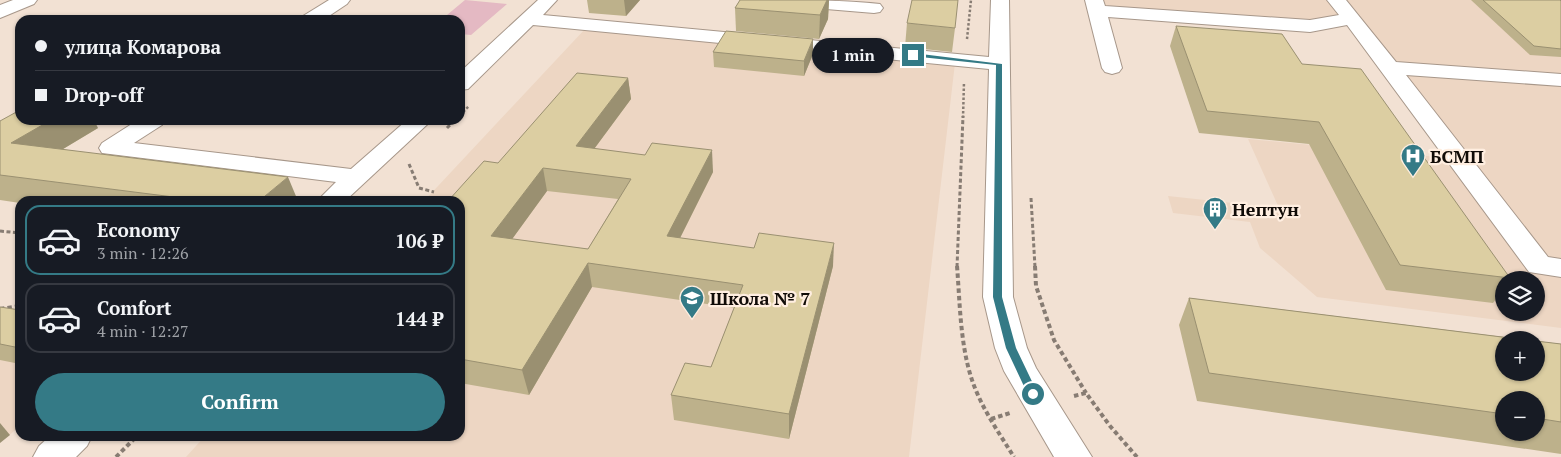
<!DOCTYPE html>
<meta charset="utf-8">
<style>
body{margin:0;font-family:"PT Serif",serif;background:#242831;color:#f1f3f6;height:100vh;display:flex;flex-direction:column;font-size:19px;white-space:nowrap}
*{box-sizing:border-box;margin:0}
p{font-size:16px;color:#9ea1a6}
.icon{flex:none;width:28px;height:28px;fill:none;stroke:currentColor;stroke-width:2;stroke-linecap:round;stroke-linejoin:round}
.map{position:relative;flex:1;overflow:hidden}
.sheet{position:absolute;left:15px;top:196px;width:450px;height:245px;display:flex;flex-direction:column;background:#171b24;border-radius:15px;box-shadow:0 1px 4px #0004}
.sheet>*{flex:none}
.guide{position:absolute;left:15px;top:15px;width:450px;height:110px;border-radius:15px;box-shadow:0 1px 4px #0004;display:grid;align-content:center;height:110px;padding:0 20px;background:#171b24}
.controls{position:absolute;left:1495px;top:271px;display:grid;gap:10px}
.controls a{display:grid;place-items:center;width:50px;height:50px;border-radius:50%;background:#171b24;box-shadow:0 1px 4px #0004;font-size:25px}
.end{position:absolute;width:22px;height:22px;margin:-11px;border:6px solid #347a86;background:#fff;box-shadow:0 0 0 2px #fff}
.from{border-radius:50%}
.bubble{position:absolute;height:35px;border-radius:18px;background:#171b24;box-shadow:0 1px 4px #0004;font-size:16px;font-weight:700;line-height:35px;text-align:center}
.guide b{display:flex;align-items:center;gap:18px;height:48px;font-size:19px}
.guide b+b{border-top:1px solid #363941}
.guide i{width:12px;height:12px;background:#f1f3f6}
ul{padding:9px 0 0;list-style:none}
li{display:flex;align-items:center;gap:15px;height:70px;margin:0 10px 8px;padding:0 10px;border:2px solid #363941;border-radius:15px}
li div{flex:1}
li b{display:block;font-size:19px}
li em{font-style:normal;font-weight:700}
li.selected{border-color:#347a86}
li>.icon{width:45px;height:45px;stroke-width:1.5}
.primary-button{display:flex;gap:10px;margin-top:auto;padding:10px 20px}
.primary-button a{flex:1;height:58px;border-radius:30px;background:#347a86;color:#fff;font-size:20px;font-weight:700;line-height:58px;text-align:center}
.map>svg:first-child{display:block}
.built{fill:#edd6c3;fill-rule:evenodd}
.green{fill:#e4b9c3}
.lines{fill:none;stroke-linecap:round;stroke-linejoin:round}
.minor-casing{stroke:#a7978a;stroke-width:2}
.path-far2{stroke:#877c73;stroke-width:2.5;stroke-dasharray:2.5 2;stroke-linecap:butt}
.path-far1{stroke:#877c73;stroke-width:3;stroke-dasharray:4 2.5;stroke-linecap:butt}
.path{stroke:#877c73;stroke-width:4;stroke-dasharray:4.5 3;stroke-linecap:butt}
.minor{fill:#fff;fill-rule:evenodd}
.wall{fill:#bdb18b;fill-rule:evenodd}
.shaded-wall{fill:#9a9071}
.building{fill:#dccea2;stroke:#9a9071;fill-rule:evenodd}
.route{fill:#347a86}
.labels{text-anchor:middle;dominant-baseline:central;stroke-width:4.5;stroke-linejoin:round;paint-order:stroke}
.poi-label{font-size:18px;font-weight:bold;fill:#100b07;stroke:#ffeee0;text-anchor:start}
</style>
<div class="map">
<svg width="1561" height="457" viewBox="0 0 1561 457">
<rect width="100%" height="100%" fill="#f2e1d3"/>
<g class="built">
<path d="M1088,0H1561V328L1317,297L1260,248L1250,222L1173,213L1168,196L1279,208L1248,139L1448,158L1346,24L1092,13ZM1504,280H1536V312H1504Z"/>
<path d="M585,29L955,63L909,457H186L205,436H460V201H424Z"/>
<path d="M0,314L20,317V426L0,443Z"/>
</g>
<path class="green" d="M465,0L507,4L471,35L460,34V20H441Z"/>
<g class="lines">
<defs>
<g id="minor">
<path d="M13,0H37L34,4L0,18V5Z"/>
<path d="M329,0H350L347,4L323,20H301L303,16Z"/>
<path d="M538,0H557L543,15L989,57L991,0H1009L1013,297L1027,348L1036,368L1092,457H1054L1004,371L995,348L983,297L989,69L533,25L468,89L460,90V72Z"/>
<path d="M769,0C805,0 845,0 880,4L883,8L880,12L874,13L778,5L772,4Z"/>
<path d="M1085,0H1103L1105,6L1310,20L1339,15L1327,0H1346L1396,62L1561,74V86L1406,75L1548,257L1561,259V277L1529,272L1347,25L1310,32L1108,17L1122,68L1119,72L1112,74L1105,72L1102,68Z"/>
<path d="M138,120H165L162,125L134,143L351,169L407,120H432L345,201H317L336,182L102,153L99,148L102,143Z"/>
<path d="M50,436H92L87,446L76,457H33L39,446Z"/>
</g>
</defs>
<use href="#minor" class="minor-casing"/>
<g class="path-far2">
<path d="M967,39L971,0"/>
<path d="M460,115L469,106"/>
<path d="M963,118L964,82"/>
</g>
<g class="path-far1">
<path d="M447,128L455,120"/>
<path d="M409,164L419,188L434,192"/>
<path d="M1031,198L1035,267"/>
<path d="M0,231L20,233"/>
<path d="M957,267L963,116"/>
</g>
<g class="path">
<path d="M957,266C960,303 960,344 972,380C981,407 999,433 1014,457"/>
<path d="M1035,266L1036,286L1054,340L1086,393"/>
<path d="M0,309L20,306"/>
<path d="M1074,396L1086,393L1110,426L1137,457"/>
<path d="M991,419L1010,413"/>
<path d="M116,457L137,436"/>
</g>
<use href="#minor" class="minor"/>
</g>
<g class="wall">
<path d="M587,0H640L626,16L589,13Z"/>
<path d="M740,0H829L828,19L819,39L736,31L735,8Z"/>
<path d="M1471,0H1560L1561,1V57L1530,55Z"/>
<path d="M907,23L955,28L952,52L905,47Z"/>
<path d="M1176,26L1302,64L1510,278L1509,280H1504V288L1493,303L1386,290L1309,144L1199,133L1170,46Z"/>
<path d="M713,52L813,54L804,76L714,67Z"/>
<path d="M628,78L631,99L594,149L713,172L680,238L833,266L789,439L674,420L671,395L711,367L734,308L592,287L529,395L460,383V201L498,163ZM547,191L618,199L588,249L512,239Z"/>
<path d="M0,121L98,128L63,149L298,201H20V203L0,200Z"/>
<path d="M1189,298L1561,344V454L1197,401L1179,325ZM1504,400H1536V432H1504Z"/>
<path d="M0,307L20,310V364L0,360Z"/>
</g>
<g class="shaded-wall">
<path d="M624,0H640L626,16Z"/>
<path d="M827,0H829L828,19L819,39L820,15Z"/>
<path d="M813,39V54L804,76V61Z"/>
<path d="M628,78L631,99L580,168L576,146Z"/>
<path d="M51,120H94L98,128L28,170L11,143Z"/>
<path d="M712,150L713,172L669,260L667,236Z"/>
<path d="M543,168L547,191L497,260L491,236Z"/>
<path d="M288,177L298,201H259Z"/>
<path d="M834,243L833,266L789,439V414Z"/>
<path d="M588,263L592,287L529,395L522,370Z"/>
<path d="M0,423L10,435L0,443Z"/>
</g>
<g class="building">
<path d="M740,0H827L820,15L735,8Z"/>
<path d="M912,0H958L955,28L907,23Z"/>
<path d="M1483,0H1560L1561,1V49L1534,46Z"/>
<path d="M1176,26L1282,34L1302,64L1361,69L1510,278L1400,265L1319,122L1207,111Z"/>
<path d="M726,31L813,39L804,61L713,52Z"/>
<path d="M577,73L628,78L576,146L645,155L652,143L712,150L667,236L754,248L759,233L834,243L789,414L671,395L685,363L711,367L743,285L588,263L522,370L460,359V201H448L484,161L498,163ZM543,168L631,179L588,249L491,236Z"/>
<path d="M20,110V120H51L11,143L288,177L259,201H205L0,175V121Z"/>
<path d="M1189,298L1526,340H1504V372H1536V341L1561,344V422L1536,418V400H1504V414L1209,373Z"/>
<path d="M0,307L20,310V348L0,344Z"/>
</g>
<path class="route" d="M913,53L1002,64V297L1016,348L1038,394L1036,397H1029L1006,348L993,297L996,65L911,56Z"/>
<defs>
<symbol id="hospital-pin" viewBox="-11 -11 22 30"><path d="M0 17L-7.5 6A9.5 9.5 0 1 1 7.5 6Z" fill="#347a86" stroke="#ffeee0"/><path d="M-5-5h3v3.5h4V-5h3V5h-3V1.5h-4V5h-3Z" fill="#fff"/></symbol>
<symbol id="building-pin" viewBox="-11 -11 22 30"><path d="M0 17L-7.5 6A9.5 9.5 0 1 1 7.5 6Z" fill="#347a86" stroke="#ffeee0"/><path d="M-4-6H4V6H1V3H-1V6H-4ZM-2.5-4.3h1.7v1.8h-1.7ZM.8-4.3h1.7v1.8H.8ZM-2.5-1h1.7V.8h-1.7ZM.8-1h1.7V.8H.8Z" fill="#fff"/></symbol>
<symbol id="school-pin" viewBox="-11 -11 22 30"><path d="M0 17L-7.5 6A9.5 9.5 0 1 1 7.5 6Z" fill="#347a86" stroke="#ffeee0"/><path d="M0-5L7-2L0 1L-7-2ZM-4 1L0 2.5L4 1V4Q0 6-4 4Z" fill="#fff"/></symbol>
</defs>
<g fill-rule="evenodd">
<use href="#hospital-pin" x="1399" y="142" width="28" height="38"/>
<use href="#building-pin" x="1201" y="195" width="28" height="38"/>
<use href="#school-pin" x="678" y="284" width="28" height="38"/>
</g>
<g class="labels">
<g class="poi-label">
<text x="1430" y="156">БСМП</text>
<text x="1232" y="209">Нептун</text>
<text x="710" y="298">Школа № 7</text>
</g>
</g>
</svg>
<div class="controls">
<a><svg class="icon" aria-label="layers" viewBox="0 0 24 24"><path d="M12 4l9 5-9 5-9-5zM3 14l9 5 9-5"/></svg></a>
<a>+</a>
<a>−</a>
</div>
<i class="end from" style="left:1033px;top:394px"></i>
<i class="end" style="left:913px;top:55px"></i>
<div class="bubble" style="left:812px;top:38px;width:82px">1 min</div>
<div class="guide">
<b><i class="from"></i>улица Комарова</b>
<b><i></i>Drop-off</b>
</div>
<section class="sheet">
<ul>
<li class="selected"><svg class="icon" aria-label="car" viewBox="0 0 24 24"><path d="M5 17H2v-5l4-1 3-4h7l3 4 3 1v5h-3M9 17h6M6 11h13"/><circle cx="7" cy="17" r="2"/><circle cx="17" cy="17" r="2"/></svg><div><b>Economy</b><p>3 min · 12:26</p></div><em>106 ₽</em></li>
<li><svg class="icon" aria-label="car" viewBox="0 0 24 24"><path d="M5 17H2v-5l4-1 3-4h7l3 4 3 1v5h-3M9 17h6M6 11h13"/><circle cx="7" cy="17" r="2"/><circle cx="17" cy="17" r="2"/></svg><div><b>Comfort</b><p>4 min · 12:27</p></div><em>144 ₽</em></li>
</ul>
<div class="primary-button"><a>Confirm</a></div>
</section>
</div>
